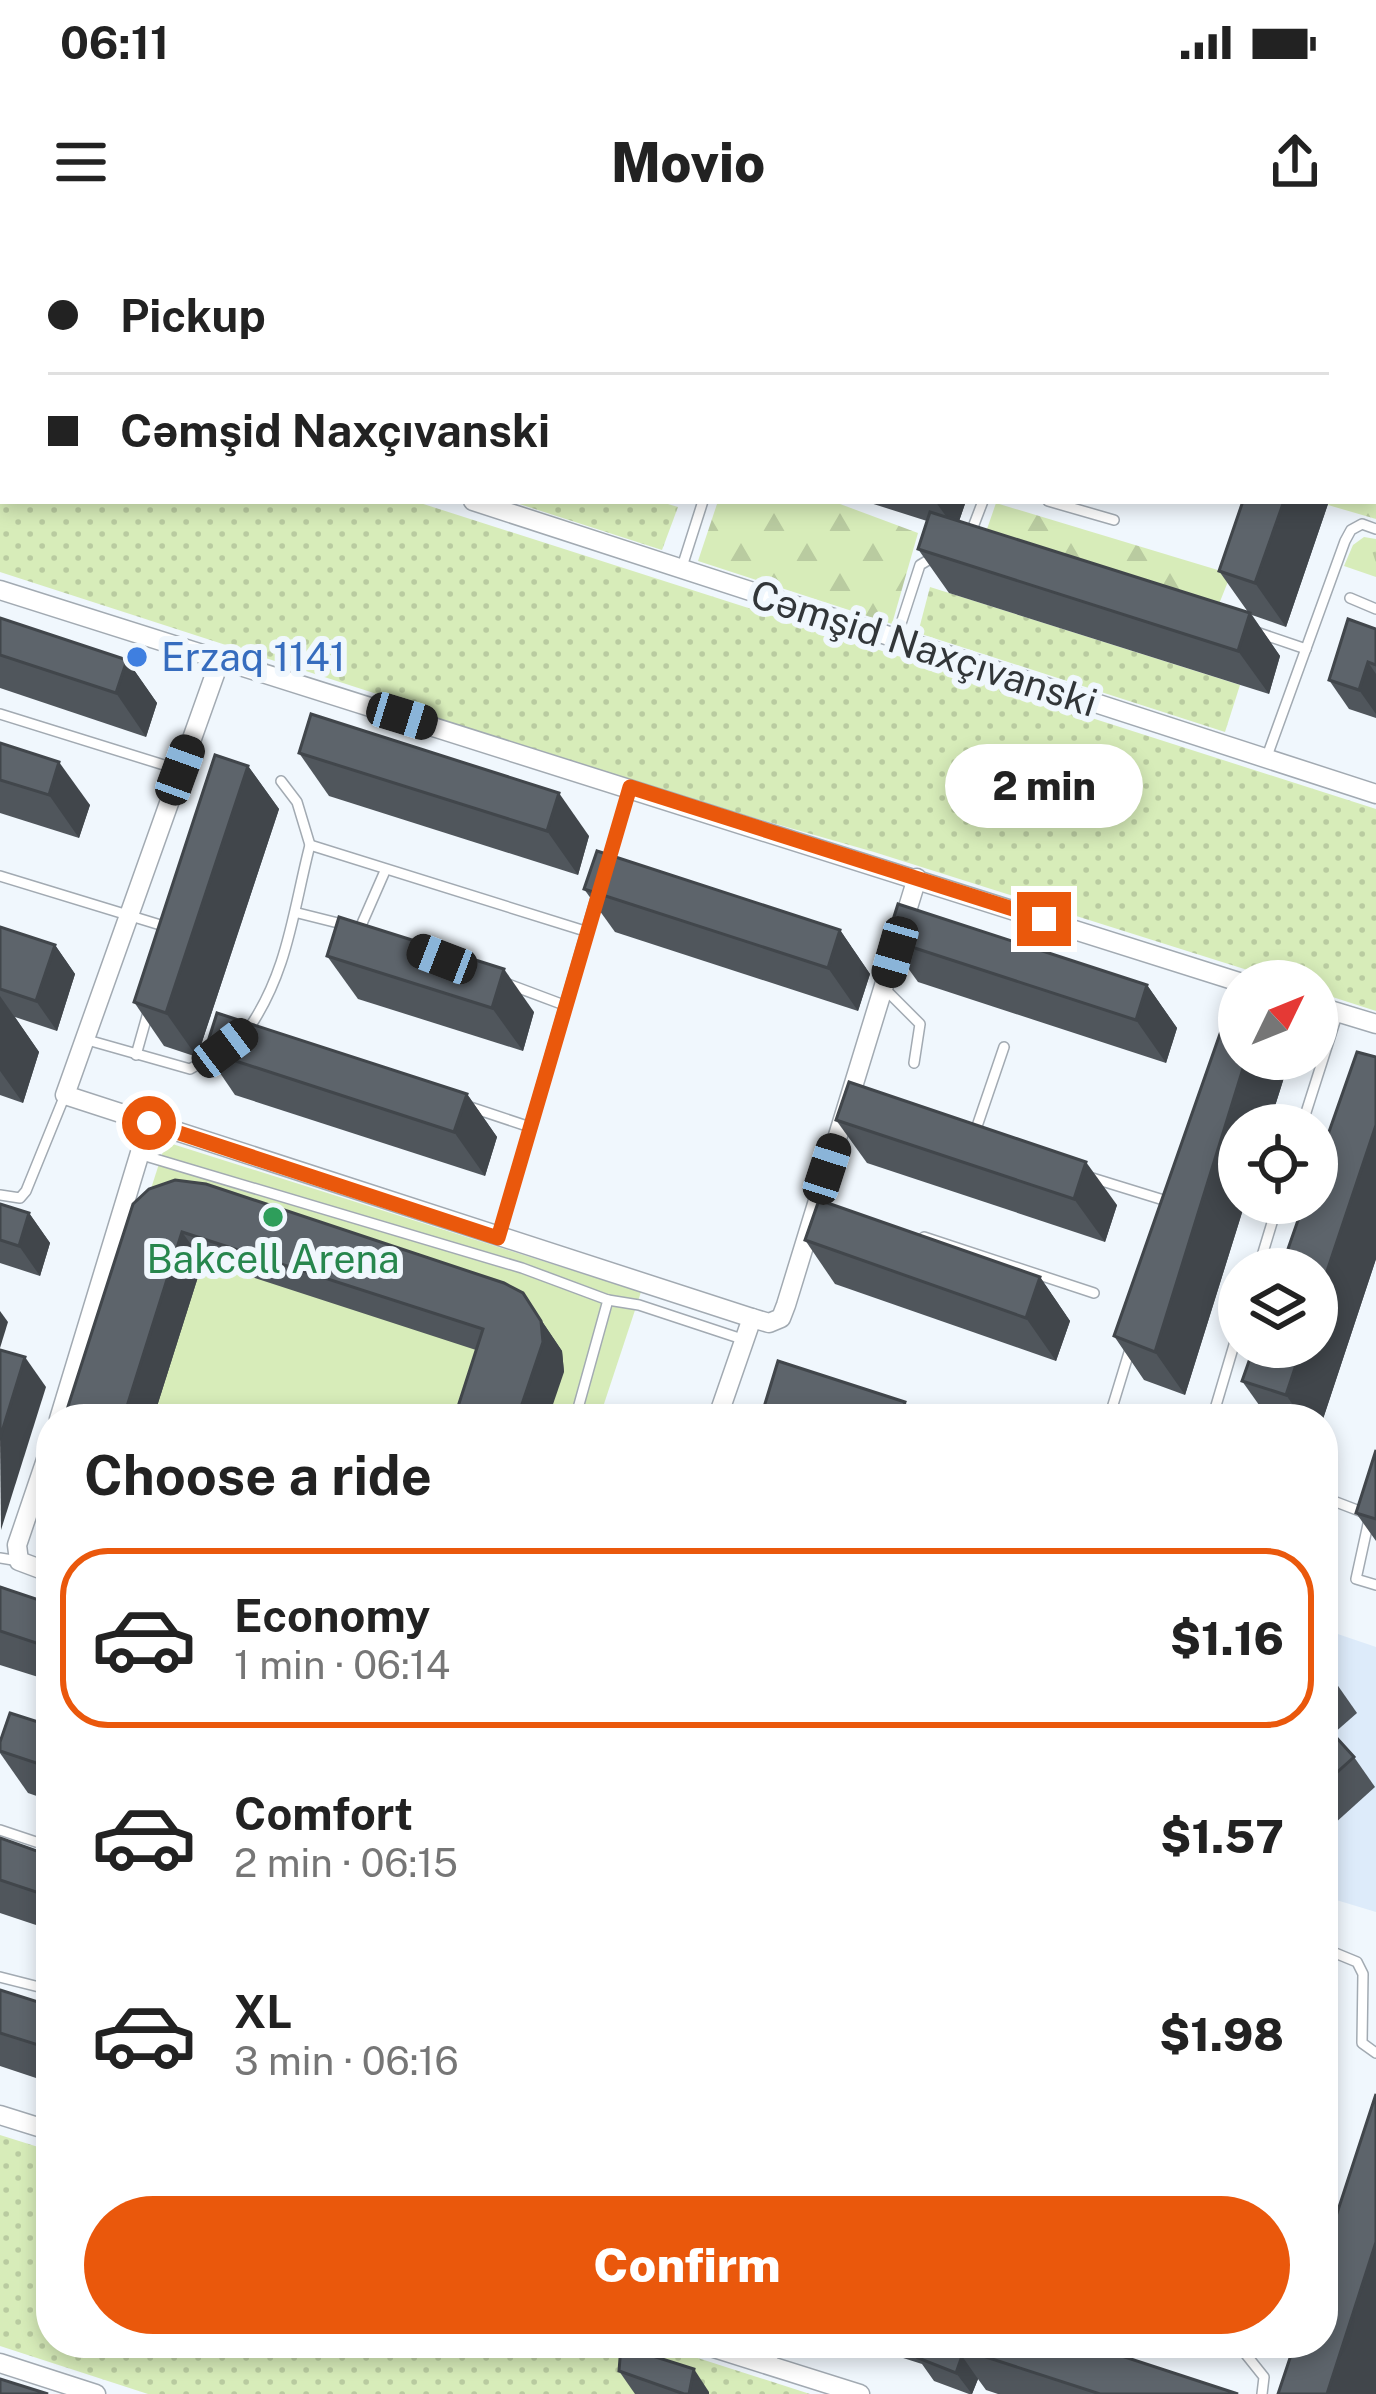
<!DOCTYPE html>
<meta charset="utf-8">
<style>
body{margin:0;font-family:"Public Sans",sans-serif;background:#f6f6f6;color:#222;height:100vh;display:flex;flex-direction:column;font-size:45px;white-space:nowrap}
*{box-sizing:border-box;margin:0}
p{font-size:39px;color:#767676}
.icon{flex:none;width:66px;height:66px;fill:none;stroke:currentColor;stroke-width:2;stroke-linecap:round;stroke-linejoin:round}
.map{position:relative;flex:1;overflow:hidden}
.sheet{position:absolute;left:36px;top:1164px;width:1302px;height:954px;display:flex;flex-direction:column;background:#fff;border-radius:48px;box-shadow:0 6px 18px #0003}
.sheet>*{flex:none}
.guide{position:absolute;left:0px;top:0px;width:1377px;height:264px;box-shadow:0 6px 18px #0003;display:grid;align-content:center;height:264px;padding:0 48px;background:#fff}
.needle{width:78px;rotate:47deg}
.controls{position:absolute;left:1218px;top:720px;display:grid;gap:24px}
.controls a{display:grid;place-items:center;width:120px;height:120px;border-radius:50%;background:#fff;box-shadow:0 6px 18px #0003;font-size:60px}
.end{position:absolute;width:54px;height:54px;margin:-27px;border:15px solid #ea580c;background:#fff;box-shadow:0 0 0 6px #fff}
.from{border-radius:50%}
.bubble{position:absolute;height:84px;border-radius:42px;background:#fff;box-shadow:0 6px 18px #0003;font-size:39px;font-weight:800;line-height:84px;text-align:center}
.car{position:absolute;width:36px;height:72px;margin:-36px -18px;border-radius:15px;box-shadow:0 0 9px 3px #0007;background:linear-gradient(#222 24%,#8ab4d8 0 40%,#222 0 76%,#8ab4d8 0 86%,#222 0)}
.guide b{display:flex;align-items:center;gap:42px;height:114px;font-size:45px}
.guide b+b{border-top:3px solid #e0e0e0}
.guide i{width:30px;height:30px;background:#222}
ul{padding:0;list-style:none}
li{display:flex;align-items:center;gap:36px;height:180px;margin:0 24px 18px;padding:0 24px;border:6px solid transparent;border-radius:48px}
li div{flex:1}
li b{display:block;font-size:45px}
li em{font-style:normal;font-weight:800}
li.current{border-color:#ea580c}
li>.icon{width:108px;height:108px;stroke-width:1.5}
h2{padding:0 48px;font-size:54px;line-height:144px}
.action{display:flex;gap:24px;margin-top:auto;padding:24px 48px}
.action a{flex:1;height:138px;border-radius:72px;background:#ea580c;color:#fff;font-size:48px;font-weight:800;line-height:138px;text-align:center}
.status{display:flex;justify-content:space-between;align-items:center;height:84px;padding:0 60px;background:#fff;direction:ltr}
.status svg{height:33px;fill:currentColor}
header{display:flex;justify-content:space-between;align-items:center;height:156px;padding:0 48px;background:#fff;font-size:54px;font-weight:800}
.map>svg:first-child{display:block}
.built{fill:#ddebfa}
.grass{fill:url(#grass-tufts)}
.forest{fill:url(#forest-firs)}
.park{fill:url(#park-dots)}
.pitch{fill:#d7ecb9}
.water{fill:url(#water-waves);stroke:#70b0c3;stroke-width:3}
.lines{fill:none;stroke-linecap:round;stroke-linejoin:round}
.lane-casing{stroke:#a2aab2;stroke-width:12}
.street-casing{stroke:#a2aab2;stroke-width:21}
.lane{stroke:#fff;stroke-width:9}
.street{stroke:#fff;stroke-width:18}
.wall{fill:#50565c}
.shaded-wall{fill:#41464b}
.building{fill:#5d646b;stroke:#41464b;stroke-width:3}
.route{stroke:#ea580c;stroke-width:15}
.shop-dot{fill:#3f7fe0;stroke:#f0f7fd;stroke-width:4.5}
.leisure-dot{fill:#2e9e5b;stroke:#f0f7fd;stroke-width:4.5}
.labels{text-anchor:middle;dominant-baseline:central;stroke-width:12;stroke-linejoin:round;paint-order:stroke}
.street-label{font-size:39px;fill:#323639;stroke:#f0f7fd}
.shop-label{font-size:39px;fill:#366cbe;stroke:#f0f7fd;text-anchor:start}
.leisure-label{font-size:39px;fill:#27864d;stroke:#f0f7fd}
</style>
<div class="status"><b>06:11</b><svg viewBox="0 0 49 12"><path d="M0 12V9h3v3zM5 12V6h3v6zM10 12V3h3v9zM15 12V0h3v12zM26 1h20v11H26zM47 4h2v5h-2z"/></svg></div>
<header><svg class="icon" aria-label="menu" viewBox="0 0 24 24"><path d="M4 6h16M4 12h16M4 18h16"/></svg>Movio<svg class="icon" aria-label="share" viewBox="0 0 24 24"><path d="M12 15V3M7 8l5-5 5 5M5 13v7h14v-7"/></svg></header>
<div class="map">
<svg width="1376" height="2154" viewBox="0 0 1376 2154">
<defs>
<pattern id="grass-tufts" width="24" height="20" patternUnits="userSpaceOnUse" patternTransform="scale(3)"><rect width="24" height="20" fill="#d7ecb9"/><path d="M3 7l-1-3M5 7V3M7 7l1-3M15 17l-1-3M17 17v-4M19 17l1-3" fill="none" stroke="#b9cba0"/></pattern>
<pattern id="forest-firs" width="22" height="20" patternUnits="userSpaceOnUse" patternTransform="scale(3)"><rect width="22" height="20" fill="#d7ecb9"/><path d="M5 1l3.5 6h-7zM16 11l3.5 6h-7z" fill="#b9cba0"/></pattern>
<pattern id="park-dots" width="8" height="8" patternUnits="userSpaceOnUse" patternTransform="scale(3)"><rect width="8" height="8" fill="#d7ecb9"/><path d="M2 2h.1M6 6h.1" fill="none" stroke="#b9cba0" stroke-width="1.8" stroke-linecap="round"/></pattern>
<pattern id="water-waves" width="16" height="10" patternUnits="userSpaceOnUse" patternTransform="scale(3)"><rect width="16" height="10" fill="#8be4fe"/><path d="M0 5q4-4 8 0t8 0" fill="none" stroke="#78c4da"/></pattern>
</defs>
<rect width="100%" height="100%" fill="#f0f7fd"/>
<path class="built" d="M1323,1389L1376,1407V1672L1323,1656Z"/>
<path class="grass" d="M1364,297L1376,299V337L1344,326L1353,305Z"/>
<g class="forest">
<path d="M1374,176L1376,177V279L1328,265L1329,261H1374Z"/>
<path d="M718,261H832L918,293L892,384L698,321Z"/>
<path d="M996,263L1231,334L1217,369L987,289Z"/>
</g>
<g class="park">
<path d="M0,128L3,261H414L1376,569V771L1317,752V741H1282L874,612L443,489L414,466L0,332Z"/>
<path d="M510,261H658L678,267L662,310Z"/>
<path d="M930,347L1240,445L1225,492L918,393Z"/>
<path d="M0,1895L51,1911V2103H651L810,2154H148L0,2106Z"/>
</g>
<path class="pitch" d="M166,902L641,1052L599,1179H77Z"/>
<circle class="water" cx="1000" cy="545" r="24"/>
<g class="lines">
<defs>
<g id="lane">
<path d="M782,0L783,3"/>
<path d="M285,3V0"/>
<path d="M1117,3V0"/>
<path d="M1374,167L1376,168"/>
<path d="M1048,261L1114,280"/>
<path d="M970,295L983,261"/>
<path d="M681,330L703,261"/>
<path d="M1350,358L1376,369"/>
<path d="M1259,393L1306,409"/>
<path d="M896,399L920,325L935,316"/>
<path d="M0,474L180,530"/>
<path d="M1266,519L1345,301L1351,290L1362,284L1376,289"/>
<path d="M281,541L297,562L310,605"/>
<path d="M607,622L630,547"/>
<path d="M0,636L167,687"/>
<path d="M298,673L346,685"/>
<path d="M360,688L385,631"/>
<path d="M508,744L564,765"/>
<path d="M885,749L920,784L914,823"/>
<path d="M1232,780L1239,757"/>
<path d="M247,791C288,733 293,671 310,605L585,691"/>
<path d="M84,799L190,829L220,812"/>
<path d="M136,815L149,769"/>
<path d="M467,866L530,887"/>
<path d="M1302,885L1338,772"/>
<path d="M974,895L1004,807"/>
<path d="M142,915L522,1028L608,1060L575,1179"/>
<path d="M1089,937L1170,962"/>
<path d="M0,955L20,958L26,951L65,855"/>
<path d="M498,996L597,655"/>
<path d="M924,997L1094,1053"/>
<path d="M1258,1029L1278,963"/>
<path d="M608,1060L639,1065L745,1100"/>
<path d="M1131,1106L1112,1168L1137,1179"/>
<path d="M1212,1179L1239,1088"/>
<path d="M1323,1257L1370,1275L1356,1339L1376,1345"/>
<path d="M0,1318L19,1321"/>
<path d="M39,1328L51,1298"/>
<path d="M0,1590L51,1607"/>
<path d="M1323,1708L1357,1722L1363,1734L1362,1803L1376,1813"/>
<path d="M0,1737L51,1750"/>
<path d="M1219,2103L1244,2112L1264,2137L1262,2154"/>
<path d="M770,2126L777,2103"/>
</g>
<g id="street">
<path d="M425,3L426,0"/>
<path d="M0,106L3,107"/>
<path d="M473,261L1376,554"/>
<path d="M0,350L1239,742"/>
<path d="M220,420L65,855L752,1078L769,1083L781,1078L786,1065L917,638"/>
<path d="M1317,766L1376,784"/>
<path d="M59,1179L149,883"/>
<path d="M717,1179L752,1078"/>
<path d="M51,1205L17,1305L19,1321L51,1333"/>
<path d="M0,1875L51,1891"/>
<path d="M698,2103L860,2154"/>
<path d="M0,2123L96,2154"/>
</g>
</defs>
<use href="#lane" class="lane-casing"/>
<use href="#street" class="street-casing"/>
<use href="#lane" class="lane"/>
<use href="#street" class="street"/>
</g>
<g class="wall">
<path d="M0,0L3,3V51L0,50Z"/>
<path d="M86,0H249L252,3H94Z"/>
<path d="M674,0H762L761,3H683Z"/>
<path d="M945,0H972L969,3H948Z"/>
<path d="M1142,0H1302L1304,3H1144Z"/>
<path d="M1376,0V53H1374V3Z"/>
<path d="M864,261H966L959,281L1248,372L1219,331L1243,261H1329L1286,387L1252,375L1280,416L1269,454L949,353L918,309L927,281Z"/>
<path d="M0,378L127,420L157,463L146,497L0,448Z"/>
<path d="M1376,389V478L1349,469L1329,440Z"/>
<path d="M0,503L90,565L79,598L0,573Z"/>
<path d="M299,513L589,596L578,635L329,556Z"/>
<path d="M248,526L279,569L197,817L164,806L134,762Z"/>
<path d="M584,649L840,690L870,734L858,771L615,692Z"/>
<path d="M0,687L55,705L75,734L57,791L15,777L39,812L23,863L0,855Z"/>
<path d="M887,699L1147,745L1177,788L1166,823L918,742Z"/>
<path d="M327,716L534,772L523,811L358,759Z"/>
<path d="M205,811L467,854L497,897L485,936L235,855Z"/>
<path d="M1376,817V1019L1323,1179H1269L1242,1141Z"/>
<path d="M1239,819H1284L1288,825L1269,885H1239V963H1245L1185,1155L1144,1140L1114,1096Z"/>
<path d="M836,880L1117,965L1105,1002L867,923Z"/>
<path d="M0,964L29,973L50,1003L40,1036L0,1023Z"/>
<path d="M133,964L523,1053L562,1111L564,1132L476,1110L203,1021L153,1179H64Z"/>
<path d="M805,1000L1040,1037L1070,1081L1056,1121L835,1044Z"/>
<path d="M764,1167L917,1179H772Z"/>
<path d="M1376,1210V1301L1356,1273Z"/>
<path d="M0,1347L51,1364V1441L0,1425Z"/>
<path d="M1323,1429L1336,1443L1357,1473L1333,1494L1323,1482Z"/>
<path d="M51,1486V1561L28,1553L0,1513V1502Z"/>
<path d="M1323,1507L1354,1517L1375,1547L1323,1594Z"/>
<path d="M0,1598L51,1616V1690L0,1673Z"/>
<path d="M0,1750L51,1766V1843L0,1826Z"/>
<path d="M856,2103H1082L1238,2154H998L986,2150L978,2139L972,2154H969L934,2141L922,2124Z"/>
<path d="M619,2131L709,2152V2154H635Z"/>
</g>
<g class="shaded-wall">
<path d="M227,0H249L252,3H226Z"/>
<path d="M349,0H394L393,3H348Z"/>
<path d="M502,0H548L547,3H501Z"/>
<path d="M735,0H762L761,3H737Z"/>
<path d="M1371,0H1376V31L1374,28V3H1370Z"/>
<path d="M935,261H966L956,290Z"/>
<path d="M1284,261H1329L1286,387L1255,343Z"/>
<path d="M1250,373L1280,416L1269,454L1238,411Z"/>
<path d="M127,420L157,463L146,497L116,453Z"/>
<path d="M1368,422L1376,434V474L1359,450Z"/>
<path d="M59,522L90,565L79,598L49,555Z"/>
<path d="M248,526L279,569L197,817L166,773Z"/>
<path d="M559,553L589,596L578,635L547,591Z"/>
<path d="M840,690L870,734L858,771L828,728Z"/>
<path d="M55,705L75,734L57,791L36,761Z"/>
<path d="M504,729L534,772L523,811L492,768Z"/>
<path d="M1147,745L1177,788L1166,823L1136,780Z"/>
<path d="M0,756L39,812L23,863L0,831Z"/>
<path d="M1246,819H1284L1288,825L1269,885H1239V963H1245L1185,1155L1155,1112Z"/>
<path d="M467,854L497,897L485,936L454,892Z"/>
<path d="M1376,885V1019L1323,1179H1303L1286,1155L1302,1107H1317V1061Z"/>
<path d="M1086,922L1117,965L1105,1002L1074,959Z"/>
<path d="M29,973L50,1003L40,1036L19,1006Z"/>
<path d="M182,992L203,1021L153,1179H123Z"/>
<path d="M1040,1037L1070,1081L1056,1121L1026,1078Z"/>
<path d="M523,1053L562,1111L564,1132L548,1179H517Z"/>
<path d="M0,1071L8,1082L0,1108Z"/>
<path d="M25,1117L46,1147L1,1290L0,1198Z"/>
<path d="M905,1162L917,1179H899Z"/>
<path d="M1323,1717L1328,1724L1323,1738Z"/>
<path d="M1376,2002V2154H1327Z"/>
<path d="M962,2116L978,2139L972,2154L956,2133Z"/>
<path d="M694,2129L709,2152V2154H689Z"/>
</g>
<g class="building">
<path d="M0,0H45L44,3H3V18L0,17Z"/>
<path d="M180,0H227L226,3H189Z"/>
<path d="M310,0H349L348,3H309Z"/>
<path d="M463,0H502L501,3H462Z"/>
<path d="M1197,0H1294L1293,3H1206Z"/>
<path d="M1331,0H1371L1370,3H1330Z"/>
<path d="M1243,261H1284L1255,343L1219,331Z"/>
<path d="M930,272L1250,373L1238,411L918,309Z"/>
<path d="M0,378L127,420L116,453L0,415Z"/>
<path d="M1348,379L1376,389V425L1368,422L1359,450L1329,440Z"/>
<path d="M311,474L559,553L547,591L299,513Z"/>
<path d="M0,503L59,522L49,555L0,540Z"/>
<path d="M215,515L248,526L166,773L134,762Z"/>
<path d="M597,611L840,690L828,728L584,649Z"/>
<path d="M898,664L1147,745L1136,780L887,699Z"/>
<path d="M339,677L504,729L492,768L327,716Z"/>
<path d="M0,687L55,705L36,761L0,749Z"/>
<path d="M1228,771L1239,775V819H1246L1155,1112L1114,1096Z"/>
<path d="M217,773L467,854L454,892L205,811Z"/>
<path d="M1357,812L1376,817V885L1317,1061V1029H1281L1304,963H1317V926Z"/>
<path d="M849,842L1086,922L1074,959L836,880Z"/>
<path d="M175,940L206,944L504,1043L523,1053L541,1081L543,1102L517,1179H454L483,1089L182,992L123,1179H64L133,964L149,949Z"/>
<path d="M819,960L1040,1037L1026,1078L805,1000Z"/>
<path d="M0,964L29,973L19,1006L0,1000Z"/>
<path d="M1254,1107H1302L1286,1155L1242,1141Z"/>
<path d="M0,1110L25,1117L0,1198Z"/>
<path d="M778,1121L905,1162L899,1179H802L764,1167Z"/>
<path d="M1376,1210V1279L1356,1273Z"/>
<path d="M0,1347L51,1364V1408L0,1391Z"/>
<path d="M1323,1429L1336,1443L1323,1454Z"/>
<path d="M10,1473L51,1486V1528L0,1511V1502Z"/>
<path d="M1335,1496L1354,1517L1323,1545V1507Z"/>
<path d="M0,1598L51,1616V1657L0,1640Z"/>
<path d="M0,1750L51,1766V1809L0,1793Z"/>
<path d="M1376,1854V2002L1327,2154H1278L1295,2103H1323V2016Z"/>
<path d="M924,2103H956L955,2107L962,2116L956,2133L918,2118Z"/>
<path d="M956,2103H1082L1238,2154H1100L955,2107Z"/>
<path d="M621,2106L694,2129L689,2154H684L619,2131Z"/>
<path d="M0,2139L48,2154H0Z"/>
</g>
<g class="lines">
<path class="route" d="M149,883L498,998L630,547L1044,679"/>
</g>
<circle class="shop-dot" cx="137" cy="417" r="12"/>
<circle class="leisure-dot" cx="273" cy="977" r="12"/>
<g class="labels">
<g class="street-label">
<text transform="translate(924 408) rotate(18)">Cəmşid Naxçıvanski</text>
</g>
<g class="shop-label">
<text x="161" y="417">Erzaq 1141</text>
</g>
<g class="leisure-label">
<text x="273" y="1019">Bakcell Arena</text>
</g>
</g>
</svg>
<div class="controls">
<a><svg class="needle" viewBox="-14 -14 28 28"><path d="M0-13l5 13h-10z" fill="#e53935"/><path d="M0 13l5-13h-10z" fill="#767676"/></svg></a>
<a><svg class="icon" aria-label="locate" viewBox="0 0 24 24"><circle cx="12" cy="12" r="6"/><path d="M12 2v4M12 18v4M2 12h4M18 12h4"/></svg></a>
<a><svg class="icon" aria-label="layers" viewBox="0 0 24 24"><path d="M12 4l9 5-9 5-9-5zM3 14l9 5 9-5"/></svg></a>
</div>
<i class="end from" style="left:149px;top:883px"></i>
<i class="end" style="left:1044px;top:679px"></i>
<div class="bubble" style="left:945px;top:504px;width:198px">2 min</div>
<i class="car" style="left:402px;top:476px;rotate:107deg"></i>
<i class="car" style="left:180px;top:530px;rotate:20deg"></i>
<i class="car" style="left:895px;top:712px;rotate:196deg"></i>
<i class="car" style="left:442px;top:719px;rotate:291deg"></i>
<i class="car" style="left:225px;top:808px;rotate:53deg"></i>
<i class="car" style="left:827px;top:929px;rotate:18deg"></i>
<div class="guide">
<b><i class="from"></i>Pickup</b>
<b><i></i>Cəmşid Naxçıvanski</b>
</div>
<section class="sheet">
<h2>Choose a ride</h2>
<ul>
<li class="current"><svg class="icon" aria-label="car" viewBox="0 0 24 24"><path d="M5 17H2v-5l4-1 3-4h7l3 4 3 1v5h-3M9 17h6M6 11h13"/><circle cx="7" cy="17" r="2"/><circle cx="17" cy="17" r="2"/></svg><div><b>Economy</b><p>1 min · 06:14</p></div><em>$1.16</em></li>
<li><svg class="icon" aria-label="car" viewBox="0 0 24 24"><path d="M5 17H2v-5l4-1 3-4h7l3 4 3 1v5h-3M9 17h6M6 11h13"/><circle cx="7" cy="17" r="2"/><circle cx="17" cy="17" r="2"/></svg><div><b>Comfort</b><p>2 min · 06:15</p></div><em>$1.57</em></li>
<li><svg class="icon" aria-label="car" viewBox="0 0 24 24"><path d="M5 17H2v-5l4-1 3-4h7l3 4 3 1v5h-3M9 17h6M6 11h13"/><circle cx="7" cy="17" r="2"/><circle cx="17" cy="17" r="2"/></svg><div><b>XL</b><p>3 min · 06:16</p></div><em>$1.98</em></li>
</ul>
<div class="action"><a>Confirm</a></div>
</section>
</div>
